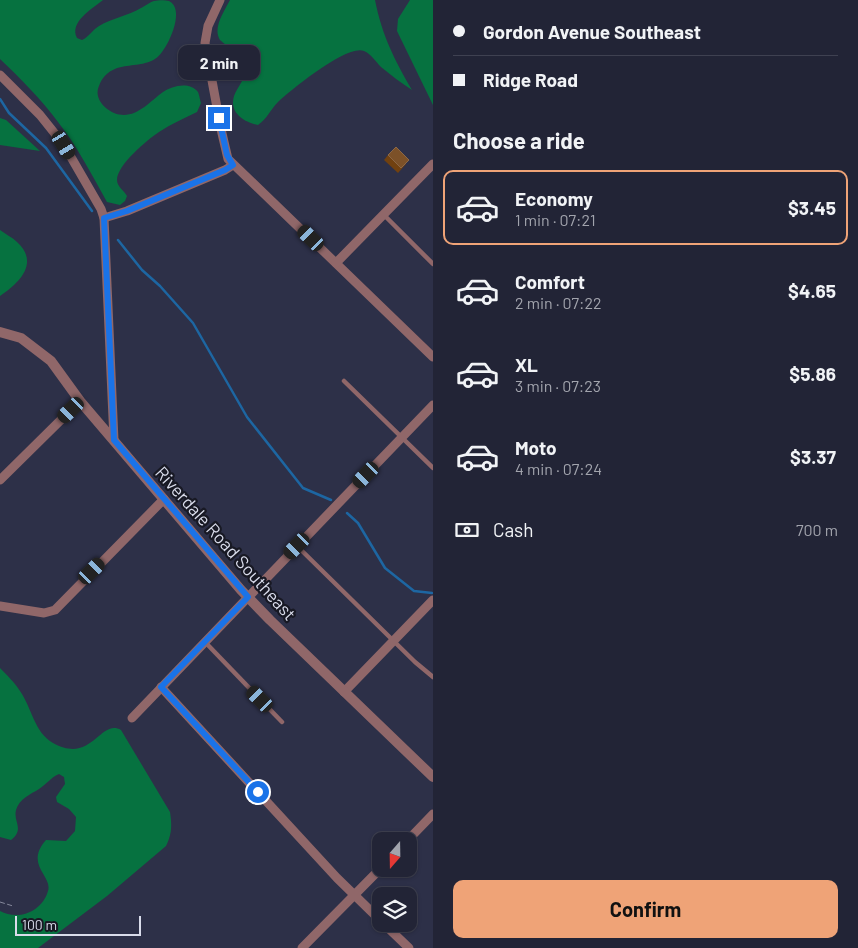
<!DOCTYPE html>
<meta charset="utf-8">
<style>
body{margin:0;font-family:Barlow,sans-serif;background:#2e3042;color:#f1f3f6;height:100vh;display:flex;flex-direction:column;font-size:19px;white-space:nowrap}
*{box-sizing:border-box;margin:0}
p{font-size:16px;color:#a2a4ad}
.icon{flex:none;width:28px;height:28px;fill:none;stroke:currentColor;stroke-width:2;stroke-linecap:round;stroke-linejoin:round}
.map{position:relative;flex:1;overflow:hidden}
.drawer{display:flex;flex-direction:column;background:#222436;width:425px}
.drawer>*{flex:none}
.banner{display:grid;align-content:center;height:110px;padding:0 20px;background:#222436}
.needle{width:32px;rotate:200deg}
.controls{position:absolute;left:372px;top:832px;display:grid;gap:10px}
.controls a{display:grid;place-items:center;width:45px;height:45px;border-radius:10px;background:#222436;box-shadow:0 1px 4px #0004,0 0 0 1px #3f4151;font-size:25px}
.scale{position:absolute;left:15px;bottom:12px;width:126px;box-sizing:border-box;padding-left:5px;border:2px solid #d9dceb;border-top:0;font-size:14px;line-height:18px;white-space:nowrap;color:#d9dceb;-webkit-text-stroke:4px #181924;paint-order:stroke}
.end{position:absolute;width:22px;height:22px;margin:-11px;border:6px solid #1a73e8;background:#fff;box-shadow:0 0 0 2px #fff}
.from{border-radius:50%}
.bubble{position:absolute;height:35px;border-radius:10px;background:#222436;box-shadow:0 1px 4px #0004,0 0 0 1px #3f4151;font-size:16px;font-weight:700;line-height:35px;text-align:center}
.car{position:absolute;width:15px;height:30px;margin:-15px -8px;border-radius:6px;box-shadow:0 0 4px 1px #0007;background:linear-gradient(#222 24%,#8ab4d8 0 40%,#222 0 76%,#8ab4d8 0 86%,#222 0)}
.banner b{display:flex;align-items:center;gap:18px;height:48px;font-size:19px}
.banner b+b{border-top:1px solid #3f4151}
.banner i{width:12px;height:12px;background:#f1f3f6}
ul{padding:0;list-style:none}
li{display:flex;align-items:center;gap:15px;height:75px;margin:0 10px 8px;padding:0 10px;border:2px solid transparent;border-radius:10px}
li div{flex:1}
li b{display:block;font-size:19px}
li em{font-style:normal;font-weight:700}
li.current{border-color:#efa377}
li>.icon{width:45px;height:45px;stroke-width:1.5}
h2{padding:0 20px;font-size:22px;line-height:60px}
.pay{display:flex;align-items:center;gap:12px;height:55px;padding:0 20px;font-size:19px}
.pay p{margin-inline-start:auto}
.button{display:flex;gap:10px;margin-top:auto;padding:10px 20px}
.button a{flex:1;height:58px;border-radius:10px;background:#efa377;color:#111;font-size:20px;font-weight:700;line-height:58px;text-align:center}
main{display:flex;flex:1;min-height:0}
.map>svg:first-child{display:block}
.forest{fill:#067240}
.lines{fill:none;stroke-linecap:round;stroke-linejoin:round}
.stream{stroke:#1d66a2;stroke-width:2.5}
.path{stroke:#878a9d;stroke-width:1;stroke-dasharray:5 2.5;stroke-linecap:butt}
.service{stroke:#906769;stroke-width:4.5}
.minor{stroke:#906769;stroke-width:9}
.tertiary{stroke:#906769;stroke-width:10}
.wall{fill:#714110}
.building{fill:#7c5128;stroke:#8b6746}
.route{stroke:#1a73e8;stroke-width:6}
.labels{text-anchor:middle;dominant-baseline:central;stroke-width:4.5;stroke-linejoin:round;paint-order:stroke}
.street-label{font-size:18px;fill:#d9dceb;stroke:#181924}
</style>
<main>
<div class="map">
<svg width="433" height="948" viewBox="0 0 433 948">
<rect width="100%" height="100%" fill="#2d3048"/>
<g class="forest">
<path d="M0,0H103C92,9 69,22 77,38L82,40C89,37 92,30 99,26C112,18 128,16 141,8C145,6 150,2 154,1C158,0 165,0 169,1C185,9 170,42 162,52C146,75 112,54 99,86C94,97 103,108 114,113C134,121 148,103 163,92C172,86 189,81 198,92C199,94 200,100 201,103L197,112C185,118 171,124 159,132C147,140 117,165 117,180C117,187 124,190 127,196L125,201L120,205L107,202C92,175 77,146 58,122C41,99 21,79 0,59Z"/>
<path d="M230,0H375C382,35 394,59 412,90C401,83 391,75 381,67C376,62 371,54 364,51C347,44 291,90 278,102C270,110 267,119 258,125C244,122 229,113 234,96C238,85 248,77 245,64C244,59 239,55 235,52C231,48 224,44 220,40C212,28 225,10 230,0Z"/>
<path d="M410,0H433V105L397,31L398,19Z"/>
<path d="M0,118L6,120L40,151L0,145Z"/>
<path d="M0,230C5,234 12,237 17,242C40,263 19,283 0,296Z"/>
<path d="M0,668C7,675 15,683 20,691C32,708 34,732 53,743C92,765 100,718 121,730L170,812C172,825 172,834 166,846L107,896L38,948H0V911C18,921 42,912 48,891C53,876 24,865 46,840L66,841L75,831L76,817L69,809L57,802L56,797L65,784L64,777L59,774C50,778 47,784 39,789C31,794 19,799 16,810C13,822 25,829 11,840L0,837Z"/>
</g>
<g class="lines">
<g class="stream">
<path d="M0,99L9,113L46,148L92,211"/>
<path d="M118,240L142,270L160,286L193,323L247,417L303,488L331,500"/>
<path d="M347,513L358,523L385,568L414,591L432,593"/>
</g>
<path class="path" d="M0,902L13,906"/>
<g class="service">
<path d="M383,214L433,264"/>
<path d="M344,381L433,468"/>
<path d="M297,546L415,662L433,677"/>
<path d="M205,642L282,722"/>
</g>
<g class="minor">
<path d="M220,0L208,26L205,43L221,129L228,159L433,357"/>
<path d="M0,75L40,115L64,145L101,209L104,218L114,440"/>
<path d="M104,218L127,211L225,170L233,165"/>
<path d="M336,263L433,164"/>
<path d="M0,480L80,401"/>
<path d="M0,606L44,613L55,610L164,499"/>
<path d="M161,687L337,878L381,921"/>
<path d="M344,692L433,600"/>
<path d="M132,718L433,405"/>
<path d="M407,841L433,814"/>
<path d="M384,924L409,948"/>
<path d="M302,948L381,868"/>
</g>
<path class="tertiary" d="M0,332L21,338L51,361L80,401L241,590L270,620L433,777"/>
</g>
<path class="wall" d="M388,155L406,164L398,173L384,160Z"/>
<path class="building" d="M396,147L409,160L401,168L388,155Z"/>
<g class="lines">
<path class="route" d="M219,118L227,155L233,165L225,170L127,211L104,218L114,440L248,597L161,687L258,792"/>
</g>
<g class="labels">
<g class="street-label">
<text transform="translate(226 543) rotate(48)">Riverdale Road Southeast</text>
</g>
</g>
</svg>
<div class="controls">
<a><svg class="needle" viewBox="-14 -14 28 28"><path d="M0-13l5 13h-10z" fill="#e53935"/><path d="M0 13l5-13h-10z" fill="#a2a4ad"/></svg></a>
<a><svg class="icon" aria-label="layers" viewBox="0 0 24 24"><path d="M12 4l9 5-9 5-9-5zM3 14l9 5 9-5"/></svg></a>
</div>
<div class="scale">100 m</div>
<i class="end from" style="left:258px;top:792px"></i>
<i class="end" style="left:219px;top:118px"></i>
<div class="bubble" style="left:178px;top:45px;width:82px">2 min</div>
<i class="car" style="left:64px;top:145px;rotate:149deg"></i>
<i class="car" style="left:311px;top:238px;rotate:314deg"></i>
<i class="car" style="left:71px;top:410px;rotate:226deg"></i>
<i class="car" style="left:366px;top:475px;rotate:224deg"></i>
<i class="car" style="left:297px;top:546px;rotate:224deg"></i>
<i class="car" style="left:92px;top:571px;rotate:45deg"></i>
<i class="car" style="left:260px;top:699px;rotate:315deg"></i>
</div>
<section class="drawer">
<div class="banner">
<b><i class="from"></i>Gordon Avenue Southeast</b>
<b><i></i>Ridge Road</b>
</div>
<h2>Choose a ride</h2>
<ul>
<li class="current"><svg class="icon" aria-label="car" viewBox="0 0 24 24"><path d="M5 17H2v-5l4-1 3-4h7l3 4 3 1v5h-3M9 17h6M6 11h13"/><circle cx="7" cy="17" r="2"/><circle cx="17" cy="17" r="2"/></svg><div><b>Economy</b><p>1 min · 07:21</p></div><em>$3.45</em></li>
<li><svg class="icon" aria-label="car" viewBox="0 0 24 24"><path d="M5 17H2v-5l4-1 3-4h7l3 4 3 1v5h-3M9 17h6M6 11h13"/><circle cx="7" cy="17" r="2"/><circle cx="17" cy="17" r="2"/></svg><div><b>Comfort</b><p>2 min · 07:22</p></div><em>$4.65</em></li>
<li><svg class="icon" aria-label="car" viewBox="0 0 24 24"><path d="M5 17H2v-5l4-1 3-4h7l3 4 3 1v5h-3M9 17h6M6 11h13"/><circle cx="7" cy="17" r="2"/><circle cx="17" cy="17" r="2"/></svg><div><b>XL</b><p>3 min · 07:23</p></div><em>$5.86</em></li>
<li><svg class="icon" aria-label="car" viewBox="0 0 24 24"><path d="M5 17H2v-5l4-1 3-4h7l3 4 3 1v5h-3M9 17h6M6 11h13"/><circle cx="7" cy="17" r="2"/><circle cx="17" cy="17" r="2"/></svg><div><b>Moto</b><p>4 min · 07:24</p></div><em>$3.37</em></li>
</ul>
<div class="pay"><svg class="icon" aria-label="cash" viewBox="0 0 24 24"><path d="M3 7h18v10H3z"/><circle cx="12" cy="12" r="2"/></svg>Cash<p>700 m</p></div>
<div class="button"><a>Confirm</a></div>
</section>
</main>
